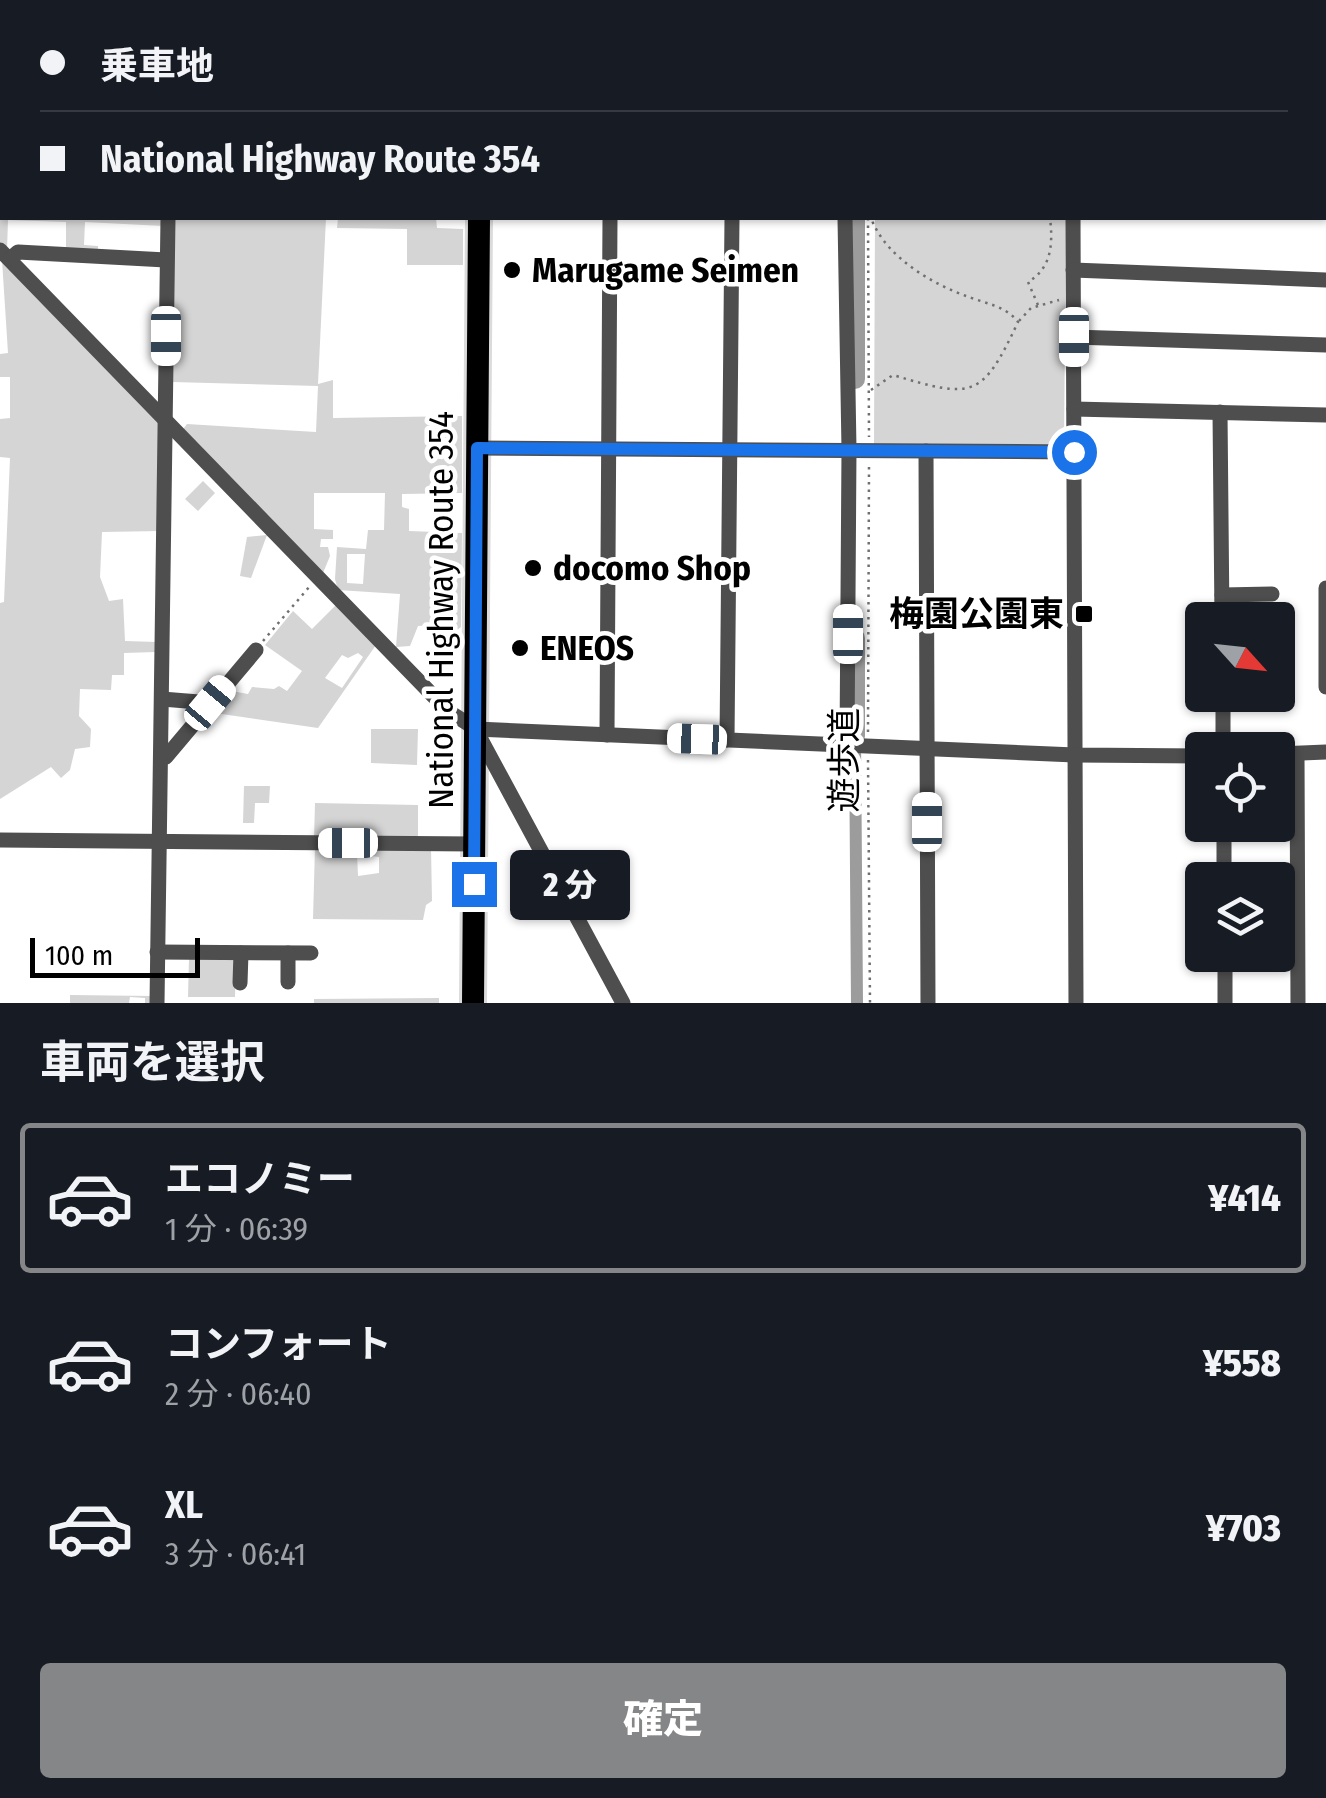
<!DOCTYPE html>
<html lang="ja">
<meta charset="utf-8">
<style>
body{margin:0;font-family:"Fira Sans Condensed","Noto Sans JP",sans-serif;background:#20242c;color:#f1f3f6;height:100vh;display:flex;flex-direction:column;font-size:38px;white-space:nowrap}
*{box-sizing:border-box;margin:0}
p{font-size:32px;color:#9ea1a6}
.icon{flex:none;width:55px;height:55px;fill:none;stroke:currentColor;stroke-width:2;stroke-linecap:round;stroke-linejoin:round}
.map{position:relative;height:1003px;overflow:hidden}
.drawer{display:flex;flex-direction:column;background:#171b24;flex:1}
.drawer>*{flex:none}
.banner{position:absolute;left:0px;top:0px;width:1328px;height:220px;box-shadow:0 2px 8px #0004;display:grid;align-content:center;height:220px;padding:0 40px;background:#171b24}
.needle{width:65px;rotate:117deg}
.buttons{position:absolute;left:1185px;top:602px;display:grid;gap:20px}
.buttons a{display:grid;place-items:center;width:110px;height:110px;border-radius:10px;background:#171b24;box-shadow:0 2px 8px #0004;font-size:50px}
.scale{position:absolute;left:30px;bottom:25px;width:170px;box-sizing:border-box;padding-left:10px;border:5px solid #000;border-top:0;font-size:28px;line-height:35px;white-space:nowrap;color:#000;-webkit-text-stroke:8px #fff;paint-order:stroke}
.end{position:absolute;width:45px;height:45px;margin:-22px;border:12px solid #1a73e8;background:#fff;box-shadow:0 0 0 5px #fff}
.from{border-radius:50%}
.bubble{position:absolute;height:70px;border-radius:10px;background:#171b24;box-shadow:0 2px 8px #0004;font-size:32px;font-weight:800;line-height:70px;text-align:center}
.car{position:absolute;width:30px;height:60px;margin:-30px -15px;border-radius:12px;box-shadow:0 0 8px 2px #0007;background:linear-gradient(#fff 24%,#345 0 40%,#fff 0 76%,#345 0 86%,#fff 0)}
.banner b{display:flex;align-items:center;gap:35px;height:95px;font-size:38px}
.banner b+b{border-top:2px solid #363941}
.banner i{width:25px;height:25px;background:#f1f3f6}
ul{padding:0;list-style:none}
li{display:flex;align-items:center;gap:30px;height:150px;margin:0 20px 15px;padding:0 20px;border:5px solid transparent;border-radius:10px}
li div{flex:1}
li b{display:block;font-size:38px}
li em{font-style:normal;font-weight:800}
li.selected{border-color:#858687}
li>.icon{width:90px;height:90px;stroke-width:1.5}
h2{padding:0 40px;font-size:45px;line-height:120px}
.button{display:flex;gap:20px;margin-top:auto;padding:20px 40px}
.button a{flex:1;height:115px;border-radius:10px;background:#858687;color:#fff;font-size:40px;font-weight:800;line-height:115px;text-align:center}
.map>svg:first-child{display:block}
.green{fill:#d5d5d5;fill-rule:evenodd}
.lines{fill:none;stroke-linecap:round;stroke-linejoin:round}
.canal{stroke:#9c9c9c;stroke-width:12}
.river{stroke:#9c9c9c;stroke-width:20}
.highway-casing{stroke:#dbdbdb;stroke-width:28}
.path{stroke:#707070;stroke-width:2.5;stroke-dasharray:2.5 5;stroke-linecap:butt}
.minor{stroke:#4e4e4e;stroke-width:15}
.highway{stroke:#000;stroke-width:22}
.route{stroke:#1a73e8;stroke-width:12}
.poi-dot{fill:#000;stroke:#fff;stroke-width:4}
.labels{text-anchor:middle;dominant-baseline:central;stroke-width:9;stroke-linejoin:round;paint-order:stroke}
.poi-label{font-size:35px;font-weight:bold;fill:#000;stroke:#fff;text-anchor:start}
.street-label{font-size:35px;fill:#000;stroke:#fff}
</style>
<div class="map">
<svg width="1326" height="1003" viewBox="0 0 1326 1003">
<rect width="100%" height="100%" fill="#fff"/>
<g class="green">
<path d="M0,0H12L2,2V218H163V226L85,222L84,245L98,246V250H66V222L8,220L7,250L0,244Z"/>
<path d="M174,218H326L318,384L333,380V418L462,416V493L402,494V507L409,509V531L462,533L461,627L456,631L448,629L442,637L434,636L435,625L418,626L410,646L396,647L400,594L338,590L335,579L337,547L366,549L368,530H384L385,493H314V529L333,530V539H321L320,547H328L330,556L323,573L181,432L187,424L316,432L318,386L172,382ZM347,554H365L363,584L347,583Z"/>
<path d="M338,218H436L437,228L463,229V265H407V229L337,228Z"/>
<path d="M875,218H1066L1064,445L874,446Z"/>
<path d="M2,260L162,424L161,531L102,532L100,577L109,601L123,599L125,641L157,642L156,652L124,653V675H112L111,690L80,689L79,716L91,729L90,747L75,749L70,770L61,778L51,767L0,799V603L4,602L10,458L0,457V419L10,418V377H0V354L8,353Z"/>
<path d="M203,481L215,493L198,511L185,499Z"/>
<path d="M267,535L251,578L240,576L247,537Z"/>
<path d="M337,604L376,645L318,728L208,712L226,690L248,694L252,687L274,689L279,686L287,691L302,671L265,645L293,611L312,629ZM358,653L363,657L342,688L325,678L342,655L348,658Z"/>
<path d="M371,729H418L417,765L371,763Z"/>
<path d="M244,786H270L269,803H255L254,823H243Z"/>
<path d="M315,803L418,805V839H314Z"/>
<path d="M315,847L431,848L432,901L426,905L423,920L313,919ZM357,854L379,857V873L358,876Z"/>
<path d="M189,959H236L235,997H188Z"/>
<path d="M70,995L152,996V1003H145V998L130,997L129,1003H70Z"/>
<path d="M439,998V1003H314V999Z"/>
</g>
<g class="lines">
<path class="canal" d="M855,736L857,1003"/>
<g class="river">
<path d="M855,0V2"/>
<path d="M855,218V379"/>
<path d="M855,638V736"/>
</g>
<defs>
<g id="highway">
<path d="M480,2V0"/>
<path d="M473,1003L479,218"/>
</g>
</defs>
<use href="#highway" class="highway-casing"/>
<g class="path">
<path d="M869,2V0"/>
<path d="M868,218L869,437"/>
<path d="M1038,305L1028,282C1052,268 1053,243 1050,218"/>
<path d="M1019,321L1031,308L1059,300"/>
<path d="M871,390L893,375C973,399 982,399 1018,322C1006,306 987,304 969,297C931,284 885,256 871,218"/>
<path d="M263,641L310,586"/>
<path d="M868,732L869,465"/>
<path d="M868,760L870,1003"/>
</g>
<g class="minor">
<path d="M842,0V2"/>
<path d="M1073,0V2"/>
<path d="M174,2V0"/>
<path d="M612,2V0"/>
<path d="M733,2V0"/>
<path d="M920,2V0"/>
<path d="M1325,136H1326"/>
<path d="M845,218L849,449L847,745"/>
<path d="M1073,218L1076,1003"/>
<path d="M0,250L448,711L476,729L1075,755L1202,756"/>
<path d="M10,259L18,252L166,260"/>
<path d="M1073,270L1326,280"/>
<path d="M1073,337L1326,345"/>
<path d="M1074,409L1326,415"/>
<path d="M1220,412L1222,620"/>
<path d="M477,448L1074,452"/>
<path d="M926,451L928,1003"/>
<path d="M1326,588V687"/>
<path d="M1222,595L1272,594"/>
<path d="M1223,695V750"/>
<path d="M162,699L211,703"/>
<path d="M478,734L623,1003"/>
<path d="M607,735L610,218"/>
<path d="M727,740L732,218"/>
<path d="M1278,754L1326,752"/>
<path d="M1297,754L1298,1003"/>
<path d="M161,757H166L256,650"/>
<path d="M1224,825V880"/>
<path d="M0,840L474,844"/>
<path d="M157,952L311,953"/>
<path d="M288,953V982"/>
<path d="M1225,955V1003"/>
<path d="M240,983L241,953"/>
<path d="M157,1003L168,218"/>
</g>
<use href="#highway" class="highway"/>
</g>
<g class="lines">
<path class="route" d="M474,884L477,448L1074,452"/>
</g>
<g class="poi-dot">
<circle cx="512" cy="270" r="10"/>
<circle cx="533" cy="568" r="10"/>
<rect x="1074" y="604" width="20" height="20" rx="5"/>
<circle cx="520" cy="648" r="10"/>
</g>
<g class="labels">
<g class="poi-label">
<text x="532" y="270">Marugame Seimen</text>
<text x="553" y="568">docomo Shop</text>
<text x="1064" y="614" text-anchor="end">梅園公園東</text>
<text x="540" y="648">ENEOS</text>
</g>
<g class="street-label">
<text transform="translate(441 610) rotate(-90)">National Highway Route 354</text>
<text transform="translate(844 760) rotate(-90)">遊歩道</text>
</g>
</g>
</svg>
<div class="buttons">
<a><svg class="needle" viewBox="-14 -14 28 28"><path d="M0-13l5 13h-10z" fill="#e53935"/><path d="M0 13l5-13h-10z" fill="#9ea1a6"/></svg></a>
<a><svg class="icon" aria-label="locate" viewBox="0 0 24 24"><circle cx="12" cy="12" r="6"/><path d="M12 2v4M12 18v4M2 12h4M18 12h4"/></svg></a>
<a><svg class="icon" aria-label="layers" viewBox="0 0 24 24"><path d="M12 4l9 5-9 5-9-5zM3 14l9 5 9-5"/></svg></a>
</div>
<div class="scale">100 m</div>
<i class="end from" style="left:1074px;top:452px"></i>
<i class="end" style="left:474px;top:884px"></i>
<div class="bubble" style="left:510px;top:850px;width:120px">2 分</div>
<i class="car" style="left:166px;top:336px;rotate:180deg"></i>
<i class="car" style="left:1074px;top:337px;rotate:180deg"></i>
<i class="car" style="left:848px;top:634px;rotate:0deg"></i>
<i class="car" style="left:210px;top:703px;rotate:40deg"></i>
<i class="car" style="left:697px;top:739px;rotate:272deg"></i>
<i class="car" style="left:927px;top:822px;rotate:0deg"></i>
<i class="car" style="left:348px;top:843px;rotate:270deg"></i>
<div class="banner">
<b><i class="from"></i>乗車地</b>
<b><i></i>National Highway Route 354</b>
</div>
</div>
<section class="drawer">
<h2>車両を選択</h2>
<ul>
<li class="selected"><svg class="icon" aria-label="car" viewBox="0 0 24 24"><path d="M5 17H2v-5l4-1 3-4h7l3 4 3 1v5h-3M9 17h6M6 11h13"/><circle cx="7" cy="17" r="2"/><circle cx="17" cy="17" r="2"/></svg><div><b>エコノミー</b><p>1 分 · 06:39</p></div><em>¥414</em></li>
<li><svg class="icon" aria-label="car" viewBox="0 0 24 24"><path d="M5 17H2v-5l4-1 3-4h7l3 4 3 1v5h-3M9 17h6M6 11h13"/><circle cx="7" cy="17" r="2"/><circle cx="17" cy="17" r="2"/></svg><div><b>コンフォート</b><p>2 分 · 06:40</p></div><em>¥558</em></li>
<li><svg class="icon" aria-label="car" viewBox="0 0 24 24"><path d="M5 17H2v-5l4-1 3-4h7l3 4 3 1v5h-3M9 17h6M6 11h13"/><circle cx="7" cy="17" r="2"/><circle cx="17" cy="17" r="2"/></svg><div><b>XL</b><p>3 分 · 06:41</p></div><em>¥703</em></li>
</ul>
<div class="button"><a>確定</a></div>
</section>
